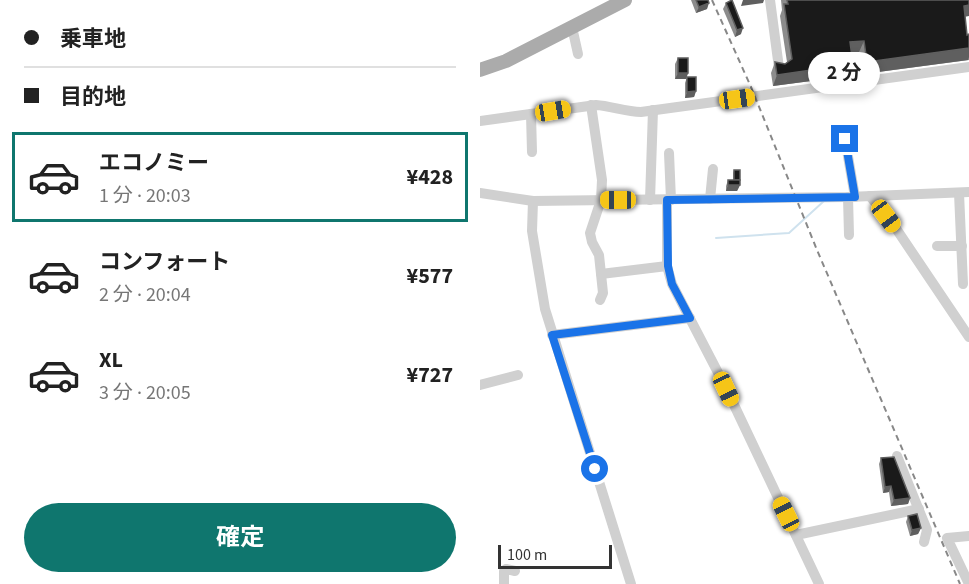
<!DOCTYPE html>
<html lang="ja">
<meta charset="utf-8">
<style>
body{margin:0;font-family:"Source Sans 3","Noto Sans JP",sans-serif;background:#f6f6f6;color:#222;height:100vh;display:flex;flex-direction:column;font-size:22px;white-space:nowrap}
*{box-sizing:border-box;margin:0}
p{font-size:20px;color:#767676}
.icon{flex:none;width:33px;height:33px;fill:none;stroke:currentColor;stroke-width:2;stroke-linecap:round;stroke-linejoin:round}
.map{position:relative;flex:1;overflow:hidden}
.sheet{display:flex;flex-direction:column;background:#fff;width:480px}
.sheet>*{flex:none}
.top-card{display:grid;align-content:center;height:132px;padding:0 24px;background:#fff}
.scale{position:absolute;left:18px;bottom:15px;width:114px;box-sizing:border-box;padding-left:6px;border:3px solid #333;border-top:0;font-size:16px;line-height:21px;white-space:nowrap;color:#333;-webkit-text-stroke:4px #fff;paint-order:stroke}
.end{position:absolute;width:27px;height:27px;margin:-14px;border:8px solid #1a73e8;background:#fff;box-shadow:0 0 0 3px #fff}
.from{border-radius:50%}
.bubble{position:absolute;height:42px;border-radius:21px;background:#fff;box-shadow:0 3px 9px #0003;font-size:20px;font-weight:700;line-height:42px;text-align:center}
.car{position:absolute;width:18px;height:36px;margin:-18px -9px;border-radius:8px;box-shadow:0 0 4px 2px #0007;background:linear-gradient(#f5c518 24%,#345 0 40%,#f5c518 0 76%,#345 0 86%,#f5c518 0)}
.top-card b{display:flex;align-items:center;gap:21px;height:57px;font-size:22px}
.top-card b+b{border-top:2px solid #e0e0e0}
.top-card i{width:15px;height:15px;background:#222}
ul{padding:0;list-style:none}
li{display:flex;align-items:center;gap:18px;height:90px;margin:0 12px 9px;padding:0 12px;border:3px solid transparent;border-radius:0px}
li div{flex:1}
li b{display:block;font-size:22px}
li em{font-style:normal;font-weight:700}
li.current{border-color:#0f766e}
li>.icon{width:54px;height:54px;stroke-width:1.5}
.action{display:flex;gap:12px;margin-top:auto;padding:12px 24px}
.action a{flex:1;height:69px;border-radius:36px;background:#0f766e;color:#fff;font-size:24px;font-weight:700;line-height:69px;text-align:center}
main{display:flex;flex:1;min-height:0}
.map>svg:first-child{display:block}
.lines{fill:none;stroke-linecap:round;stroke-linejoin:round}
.stream{stroke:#cfe2ee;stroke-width:2}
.minor{stroke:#d0d0d0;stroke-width:10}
.major{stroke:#ababab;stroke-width:14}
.rail{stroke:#888;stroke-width:2;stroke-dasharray:6 4.5;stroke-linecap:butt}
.wall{fill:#8c8c8c}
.shaded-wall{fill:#5f5f5f}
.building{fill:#1a1a1a;stroke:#5f5f5f;stroke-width:1.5}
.route{stroke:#1a73e8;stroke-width:8}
</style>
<main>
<section class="sheet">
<div class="top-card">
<b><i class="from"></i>乗車地</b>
<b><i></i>目的地</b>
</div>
<ul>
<li class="current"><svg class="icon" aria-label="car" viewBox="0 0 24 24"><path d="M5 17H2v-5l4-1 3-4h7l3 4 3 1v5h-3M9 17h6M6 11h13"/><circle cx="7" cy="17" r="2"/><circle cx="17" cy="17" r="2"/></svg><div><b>エコノミー</b><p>1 分 · 20:03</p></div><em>¥428</em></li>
<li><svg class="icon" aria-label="car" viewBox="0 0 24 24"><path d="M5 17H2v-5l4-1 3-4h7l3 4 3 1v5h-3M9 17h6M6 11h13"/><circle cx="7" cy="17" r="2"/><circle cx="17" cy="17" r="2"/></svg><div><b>コンフォート</b><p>2 分 · 20:04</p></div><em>¥577</em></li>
<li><svg class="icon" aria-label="car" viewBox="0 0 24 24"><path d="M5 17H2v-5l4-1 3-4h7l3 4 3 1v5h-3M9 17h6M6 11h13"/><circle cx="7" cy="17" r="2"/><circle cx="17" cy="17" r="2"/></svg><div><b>XL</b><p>3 分 · 20:05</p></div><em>¥727</em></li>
</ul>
<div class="action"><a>確定</a></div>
</section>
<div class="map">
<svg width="489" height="584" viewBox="0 0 489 584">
<rect width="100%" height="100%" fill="#fff"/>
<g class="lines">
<path class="stream" d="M236,238L309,233L344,201"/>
<g class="minor">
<path d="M290,0L299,68"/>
<path d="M92,27L98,54"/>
<path d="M111,105L122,180L121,200L110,233L112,242L119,255L123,293L120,300"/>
<path d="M51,114L52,152"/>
<path d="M0,121L116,105C131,106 146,112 161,112L489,67"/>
<path d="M365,139L375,197"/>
<path d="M189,153L191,200"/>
<path d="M0,193L53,201L368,197L489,192"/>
<path d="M479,193L483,284"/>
<path d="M390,196L415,227L489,337"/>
<path d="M368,197L369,235"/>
<path d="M230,199L233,169"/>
<path d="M170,200L173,110"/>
<path d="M187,200V266L192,284L246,388L339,584"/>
<path d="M53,201L52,231L65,309L151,584"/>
<path d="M457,246H482"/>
<path d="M121,274L187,266"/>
<path d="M72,335L210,318"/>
<path d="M0,385L38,375"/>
<path d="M417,456L447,530L444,542"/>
<path d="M316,535L439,509"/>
<path d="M24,584V571L26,569L35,571"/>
<path d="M489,584L467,538L489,536"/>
</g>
<path class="major" d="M0,70L26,61L145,0"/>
<path class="rail" d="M232,0L271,87L337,250L480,584"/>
</g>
<g class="wall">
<path d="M211,0H228L227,9L216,13Z"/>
<path d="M301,0H489L485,17L487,35L489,34V60L383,74L379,52L372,53L369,76L293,86L291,73L295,62L305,64L307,62L300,16L302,10Z"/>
<path d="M246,3L261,34L255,37L243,9Z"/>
<path d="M198,58L208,73L206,79H195V64Z"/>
<path d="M207,77L216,91L214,97L205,98V83Z"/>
<path d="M254,170L260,185L257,191H246V186L248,180H253V173Z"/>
<path d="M401,458L430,498L428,504L411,506L409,492L403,493L399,464Z"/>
<path d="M428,516L441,528L438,534L430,536L426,522Z"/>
</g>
<g class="shaded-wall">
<path d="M263,0H284L283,3L261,6Z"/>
<path d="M229,3L227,9L216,13L219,7Z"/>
<path d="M489,5V16L479,18L484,6Z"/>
<path d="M263,28L261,34L255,37L257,30Z"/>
<path d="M384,41L379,52L366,54L370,42Z"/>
<path d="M489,48V57L488,60L383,74L387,62Z"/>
<path d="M373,64L369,76L293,86L297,75Z"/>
<path d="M198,73H208L206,79H195Z"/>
<path d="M216,91L214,97L205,98L207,92Z"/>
<path d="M248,185H260L257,191H246Z"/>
<path d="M411,486L409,492L403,493L405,487Z"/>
<path d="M430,498L428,504L411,506L414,500Z"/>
<path d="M441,528L438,534L430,536L432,530Z"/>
</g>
<g class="building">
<path d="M216,0H228L229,3L219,7Z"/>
<path d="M252,0L263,28L257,30L246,3Z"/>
<path d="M307,0H489V5L484,6L487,35L489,34V48L387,62L384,41L370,42L373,64L297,75L295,62L305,64L312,59L304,4H308Z"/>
<rect x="198" y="58" width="10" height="15"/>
<path d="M207,77H216V91L207,92Z"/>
<rect x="254" y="170" width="6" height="10"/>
<rect x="248" y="180" width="12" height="5"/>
<path d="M414,457L430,498L414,500L411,486L405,487L401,458Z"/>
<path d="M437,514L441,528L432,530L428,516Z"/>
</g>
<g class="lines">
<path class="route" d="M115,469L72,335L210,318L192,284L188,266L187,200L375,197L365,139"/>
</g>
</svg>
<div class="scale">100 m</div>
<i class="end from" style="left:115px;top:469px"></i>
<i class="end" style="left:365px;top:139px"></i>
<div class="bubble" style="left:328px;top:52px;width:72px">2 分</div>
<i class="car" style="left:257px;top:99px;rotate:82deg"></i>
<i class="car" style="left:73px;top:111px;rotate:81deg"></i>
<i class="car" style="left:138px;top:200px;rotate:270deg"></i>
<i class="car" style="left:406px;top:216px;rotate:143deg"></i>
<i class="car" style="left:246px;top:389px;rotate:155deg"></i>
<i class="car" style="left:306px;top:514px;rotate:334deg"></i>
</div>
</main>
